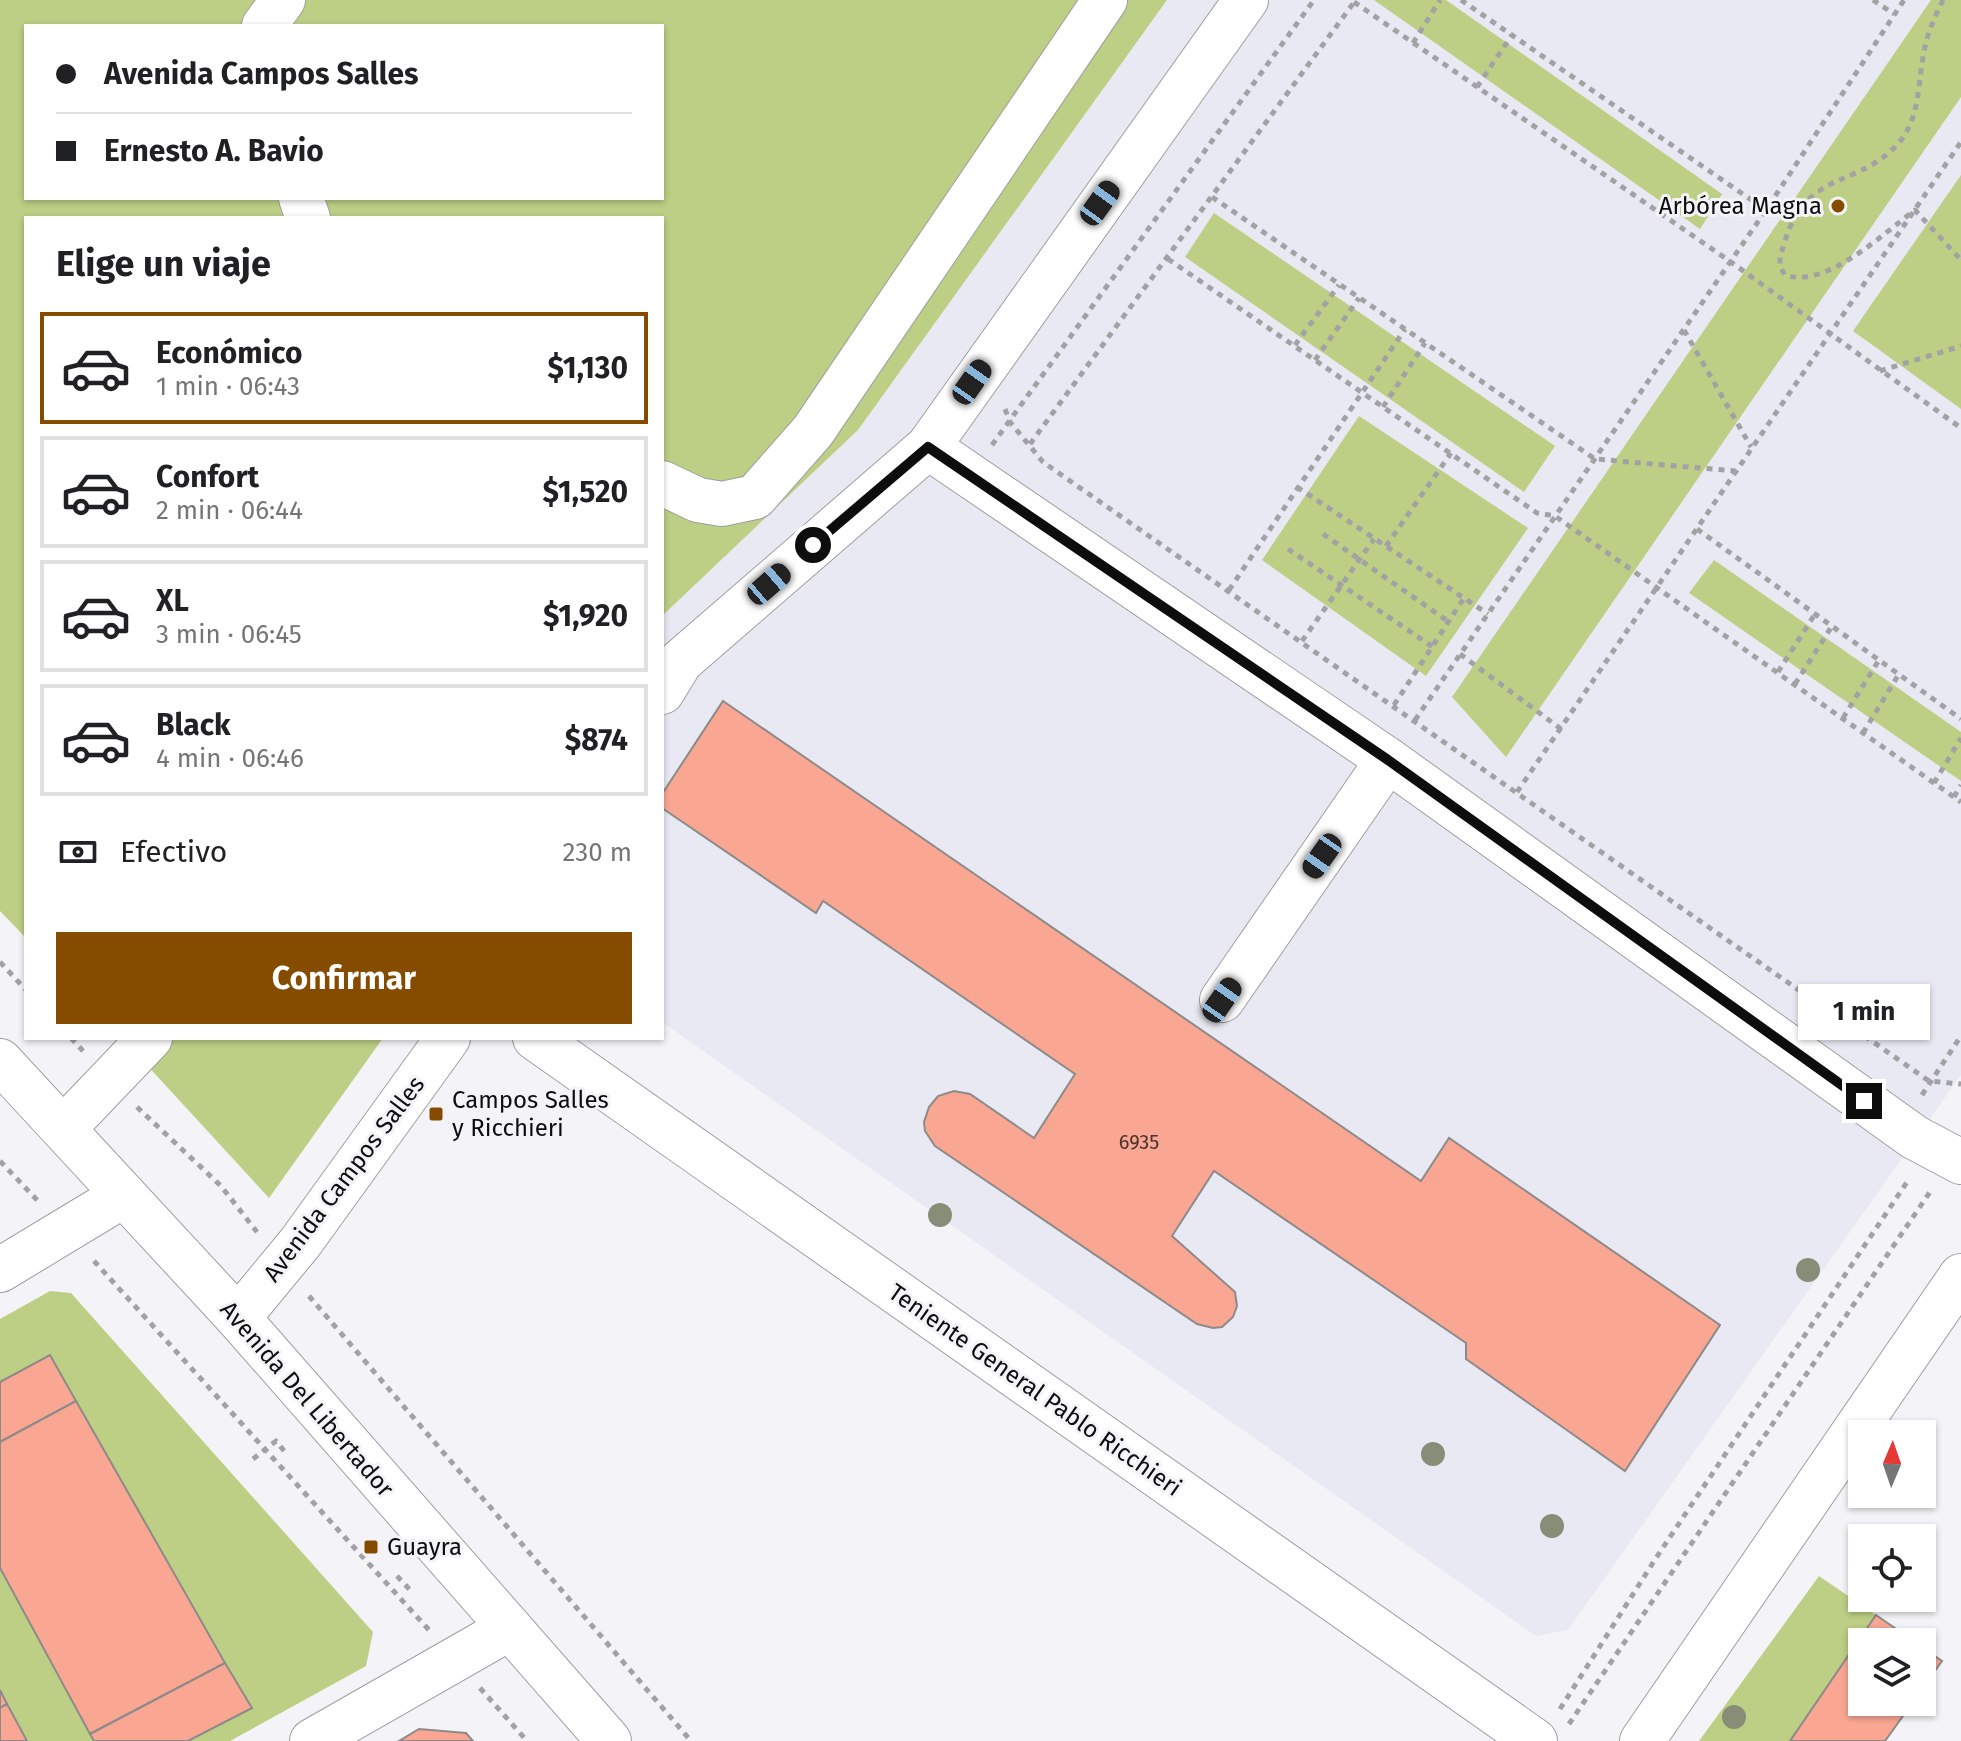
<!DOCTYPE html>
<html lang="es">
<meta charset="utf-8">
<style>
body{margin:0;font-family:"Fira Sans",sans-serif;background:#f6f6f6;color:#202124;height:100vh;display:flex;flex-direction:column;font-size:30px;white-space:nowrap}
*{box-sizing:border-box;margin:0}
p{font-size:26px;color:#757577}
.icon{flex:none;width:44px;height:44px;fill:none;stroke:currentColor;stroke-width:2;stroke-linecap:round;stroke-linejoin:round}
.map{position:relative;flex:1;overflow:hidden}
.details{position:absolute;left:24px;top:216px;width:640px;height:824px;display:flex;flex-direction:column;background:#fff;border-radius:0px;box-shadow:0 2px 6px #0004}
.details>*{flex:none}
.banner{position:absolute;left:24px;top:24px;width:640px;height:176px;border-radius:0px;box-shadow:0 2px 6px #0004;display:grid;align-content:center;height:176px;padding:0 32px;background:#fff}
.needle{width:52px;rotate:2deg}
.controls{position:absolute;left:1848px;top:1420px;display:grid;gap:16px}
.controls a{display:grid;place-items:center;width:88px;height:88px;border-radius:0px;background:#fff;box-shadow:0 2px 6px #0004;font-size:40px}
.end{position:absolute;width:36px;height:36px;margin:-18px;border:10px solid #0d0d0e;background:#fff;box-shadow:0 0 0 4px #fff}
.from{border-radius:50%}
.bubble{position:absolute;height:56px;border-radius:0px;background:#fff;box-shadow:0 2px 6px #0004;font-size:26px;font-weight:700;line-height:56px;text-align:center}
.car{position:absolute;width:24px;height:48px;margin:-24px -12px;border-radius:10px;box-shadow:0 0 6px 2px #0007;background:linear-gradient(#222 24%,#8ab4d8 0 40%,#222 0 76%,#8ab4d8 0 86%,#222 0)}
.banner b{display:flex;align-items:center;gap:28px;height:76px;font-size:30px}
.banner b+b{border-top:2px solid #e0e0e0}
.banner i{width:20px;height:20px;background:#202124}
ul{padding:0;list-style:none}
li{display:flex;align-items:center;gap:24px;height:112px;margin:0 16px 12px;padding:0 16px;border:4px solid #e0e0e0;border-radius:0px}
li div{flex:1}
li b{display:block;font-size:30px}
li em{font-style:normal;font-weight:700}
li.selected{border-color:#854c00}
li>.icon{width:72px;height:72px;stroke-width:1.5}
h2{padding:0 32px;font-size:36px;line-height:96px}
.pay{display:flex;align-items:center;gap:20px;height:88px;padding:0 32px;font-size:30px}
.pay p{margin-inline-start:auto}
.cta{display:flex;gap:16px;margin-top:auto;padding:16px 32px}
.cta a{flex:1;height:92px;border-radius:0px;background:#854c00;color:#fff;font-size:32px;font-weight:700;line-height:92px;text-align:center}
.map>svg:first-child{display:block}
.built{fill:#e9e9f4}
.green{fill:#bccf84;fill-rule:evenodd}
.building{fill:#f9a793;stroke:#8e8a89;stroke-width:2}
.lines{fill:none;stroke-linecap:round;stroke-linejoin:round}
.minor-casing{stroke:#9f9fa2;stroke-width:46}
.major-casing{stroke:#9f9fa2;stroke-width:46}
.path{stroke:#a2a2a5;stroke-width:5;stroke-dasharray:6 6;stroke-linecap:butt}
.minor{stroke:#fff;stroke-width:44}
.major{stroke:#fff;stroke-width:44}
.tree{fill:#888d78}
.route{stroke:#0d0d0e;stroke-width:10}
.poi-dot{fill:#854c00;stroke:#f4f4f8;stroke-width:3}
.labels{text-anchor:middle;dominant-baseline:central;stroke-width:6;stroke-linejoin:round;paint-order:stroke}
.number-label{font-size:20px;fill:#48342f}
.poi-label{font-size:24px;fill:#0d0d0e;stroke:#f4f4f8;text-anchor:start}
.street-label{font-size:24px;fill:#0d0d0e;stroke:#f4f4f8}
</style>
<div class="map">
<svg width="1961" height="1741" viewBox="0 0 1961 1741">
<rect width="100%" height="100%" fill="#f4f4f8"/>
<path class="built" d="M1167,0H1961V1075L1568,1630L1536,1636L662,1022V616L858,430Z"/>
<g class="green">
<path d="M0,0H1167L858,430L662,616V218H26V938L0,911ZM26,26H662V198H26Z"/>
<path d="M1374,0H1446L1722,194L1700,229Z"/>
<path d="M1931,0H1961V97L1506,757L1452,697Z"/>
<path d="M1961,175V409L1853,331Z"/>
<path d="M1214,213L1555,446L1524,492L1185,257Z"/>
<path d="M1359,416L1528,528L1426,676L1262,560Z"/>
<path d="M1714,560L1961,732V781L1689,593Z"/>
<path d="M122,1038H383L269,1198Z"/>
<path d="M50,1291L71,1293L373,1632L366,1666L230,1741H188L251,1708L50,1356L0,1382V1319Z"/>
<path d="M0,1568L94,1741H27L0,1690Z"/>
<path d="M1819,1576L1876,1615L1790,1741H1699Z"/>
</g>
<g class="building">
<path d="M723,701L1421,1181L1449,1138L1720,1325L1625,1471L1466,1359V1343L1214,1171L1172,1236L1235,1292L1237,1306L1233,1317L1222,1327L1213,1328L1197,1324L935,1146L925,1131L924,1122L929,1107L938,1096L954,1091L970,1094L1034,1138L1075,1074L823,901L816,913L662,808V794Z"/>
<path d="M50,1355L76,1401L0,1442V1382Z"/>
<path d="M76,1401L225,1663L90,1734L0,1568V1442Z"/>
<path d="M1876,1615L1915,1642H1862V1702H1913L1885,1741H1790Z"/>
<path d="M1922,1647L1942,1661L1922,1689Z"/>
<path d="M225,1663L252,1708L188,1741H94L90,1734Z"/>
<path d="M0,1690L7,1704L0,1708Z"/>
<path d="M7,1704L27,1741H0V1708Z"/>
<path d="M419,1729L466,1733L473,1741H399Z"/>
</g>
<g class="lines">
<defs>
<g id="minor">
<path d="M264,26L283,0"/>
<path d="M301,198L308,218"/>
<path d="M662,483L698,500L722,504L755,497L813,431L1105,0"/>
<path d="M1222,1000L1388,760"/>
<path d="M535,1038L1535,1741"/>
<path d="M64,1128L150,1038"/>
<path d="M0,1270L124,1195"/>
<path d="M312,1741L510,1628"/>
</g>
<g id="major">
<path d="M928,447L1388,760L1914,1137L1961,1162"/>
<path d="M662,692L681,661L928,447L1246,0"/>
<path d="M0,1061L238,1318L609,1741"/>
<path d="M238,1318L300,1243L448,1038"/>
<path d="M1642,1741L1961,1276"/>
</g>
</defs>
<use href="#minor" class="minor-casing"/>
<use href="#major" class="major-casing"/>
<g class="path">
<path d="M1461,0L1766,210"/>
<path d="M1873,0L1894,14"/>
<path d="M1943,0C1935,16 1927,34 1924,52C1917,86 1921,123 1893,149C1854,187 1806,172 1785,241C1781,255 1776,262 1785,275C1826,289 1884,233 1915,210L1961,260"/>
<path d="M1354,2L1731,262L1961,428"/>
<path d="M1413,43L1440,0"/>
<path d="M1477,87L1512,35"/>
<path d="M1212,197L1595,459L1735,471"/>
<path d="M1168,259L1537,513L1555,516L1961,802"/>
<path d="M1684,330L1751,447"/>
<path d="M1295,345L1339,285"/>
<path d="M1315,360L1359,298"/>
<path d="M1880,371L1961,346"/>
<path d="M1383,407L1425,343"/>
<path d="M1005,409L1010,422L1043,462L1929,1081L1961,1084"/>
<path d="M1030,444L1355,1"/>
<path d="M992,445L1314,0"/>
<path d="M1297,487L1488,614"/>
<path d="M1697,529L1961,719"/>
<path d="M1323,534L1449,622"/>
<path d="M1386,546L1451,453"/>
<path d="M1288,549L1433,647"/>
<path d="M1229,590L1405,329"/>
<path d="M1302,641L1374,539"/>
<path d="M1460,654L1561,729"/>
<path d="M1778,672L1815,614"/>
<path d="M1795,684L1832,626"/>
<path d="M1394,705L1464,598"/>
<path d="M1843,718L1879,660"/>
<path d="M1415,720L1766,210L1904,0"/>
<path d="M1863,733L1899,674"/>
<path d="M1934,783L1961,738"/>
<path d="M1517,792L1961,142"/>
<path d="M1954,797L1961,785"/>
<path d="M0,962L26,990"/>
<path d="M71,1038L83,1051"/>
<path d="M1922,1095L1961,1036"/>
<path d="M137,1107L221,1186L257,1232"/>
<path d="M0,1161L38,1201"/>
<path d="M94,1261L429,1630"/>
<path d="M309,1296L691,1741"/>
<path d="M253,1459L276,1441L285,1452"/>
<path d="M397,1576L411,1591"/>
<path d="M480,1688L527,1741"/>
<path d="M1560,1709L1656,1558L1909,1179"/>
<path d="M1569,1724L1932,1189"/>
</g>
<use href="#minor" class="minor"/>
<use href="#major" class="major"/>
</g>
<g class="tree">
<circle cx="940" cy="1215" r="12"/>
<circle cx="1808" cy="1270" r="12"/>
<circle cx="1433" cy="1454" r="12"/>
<circle cx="1552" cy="1526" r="12"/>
<circle cx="1734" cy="1717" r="12"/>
</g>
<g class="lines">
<path class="route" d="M813,545L928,447L1388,760L1864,1101"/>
</g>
<g class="poi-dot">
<circle cx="1838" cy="206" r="8"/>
<rect x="428" y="1106" width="16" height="16" rx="4"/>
<rect x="363" y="1539" width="16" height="16" rx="4"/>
</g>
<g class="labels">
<g class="number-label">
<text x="1139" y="1142">6935</text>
</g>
<g class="poi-label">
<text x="1822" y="206" text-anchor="end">Arbórea Magna</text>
<text x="452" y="1100">Campos Salles<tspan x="452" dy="28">y Ricchieri</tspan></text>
<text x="387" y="1547">Guayra</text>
</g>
<g class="street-label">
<text transform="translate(344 1179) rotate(-53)">Avenida Campos Salles</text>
<text transform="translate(1035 1390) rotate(35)">Teniente General Pablo Ricchieri</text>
<text transform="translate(307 1399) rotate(49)">Avenida Del Libertador</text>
</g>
</g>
</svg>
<div class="controls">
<a><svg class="needle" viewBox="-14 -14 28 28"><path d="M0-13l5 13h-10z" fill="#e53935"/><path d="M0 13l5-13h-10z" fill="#757577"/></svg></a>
<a><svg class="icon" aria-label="locate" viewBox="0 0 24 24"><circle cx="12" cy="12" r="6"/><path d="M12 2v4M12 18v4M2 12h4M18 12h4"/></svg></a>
<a><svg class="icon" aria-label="layers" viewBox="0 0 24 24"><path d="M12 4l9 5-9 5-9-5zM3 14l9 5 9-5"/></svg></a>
</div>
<i class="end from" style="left:813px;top:545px"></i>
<i class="end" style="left:1864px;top:1101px"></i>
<div class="bubble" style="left:1798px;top:984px;width:132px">1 min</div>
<i class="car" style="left:1100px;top:203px;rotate:36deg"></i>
<i class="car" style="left:972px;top:382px;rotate:35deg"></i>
<i class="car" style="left:769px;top:584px;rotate:49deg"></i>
<i class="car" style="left:1322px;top:856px;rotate:215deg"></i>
<i class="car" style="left:1222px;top:1000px;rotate:35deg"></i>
<div class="banner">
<b><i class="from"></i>Avenida Campos Salles</b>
<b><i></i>Ernesto A. Bavio</b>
</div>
<section class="details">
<h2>Elige un viaje</h2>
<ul>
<li class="selected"><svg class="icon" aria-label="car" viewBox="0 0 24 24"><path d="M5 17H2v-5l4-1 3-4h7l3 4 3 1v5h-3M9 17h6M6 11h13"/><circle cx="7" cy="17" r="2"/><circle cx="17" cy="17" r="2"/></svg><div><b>Económico</b><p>1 min · 06:43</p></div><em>$1,130</em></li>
<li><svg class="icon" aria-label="car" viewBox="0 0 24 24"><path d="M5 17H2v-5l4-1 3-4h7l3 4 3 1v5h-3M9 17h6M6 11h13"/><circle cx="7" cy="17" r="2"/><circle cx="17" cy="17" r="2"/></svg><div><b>Confort</b><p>2 min · 06:44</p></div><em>$1,520</em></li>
<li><svg class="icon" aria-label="car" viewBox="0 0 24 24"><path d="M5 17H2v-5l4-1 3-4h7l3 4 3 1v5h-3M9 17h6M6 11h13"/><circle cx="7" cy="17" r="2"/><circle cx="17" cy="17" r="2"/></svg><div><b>XL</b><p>3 min · 06:45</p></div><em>$1,920</em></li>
<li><svg class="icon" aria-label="car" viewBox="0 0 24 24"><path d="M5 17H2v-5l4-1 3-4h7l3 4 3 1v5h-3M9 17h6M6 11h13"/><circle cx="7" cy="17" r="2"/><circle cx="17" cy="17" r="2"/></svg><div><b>Black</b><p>4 min · 06:46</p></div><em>$874</em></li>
</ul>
<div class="pay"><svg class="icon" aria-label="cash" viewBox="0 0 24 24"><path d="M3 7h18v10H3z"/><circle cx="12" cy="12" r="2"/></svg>Efectivo<p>230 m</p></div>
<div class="cta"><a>Confirmar</a></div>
</section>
</div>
